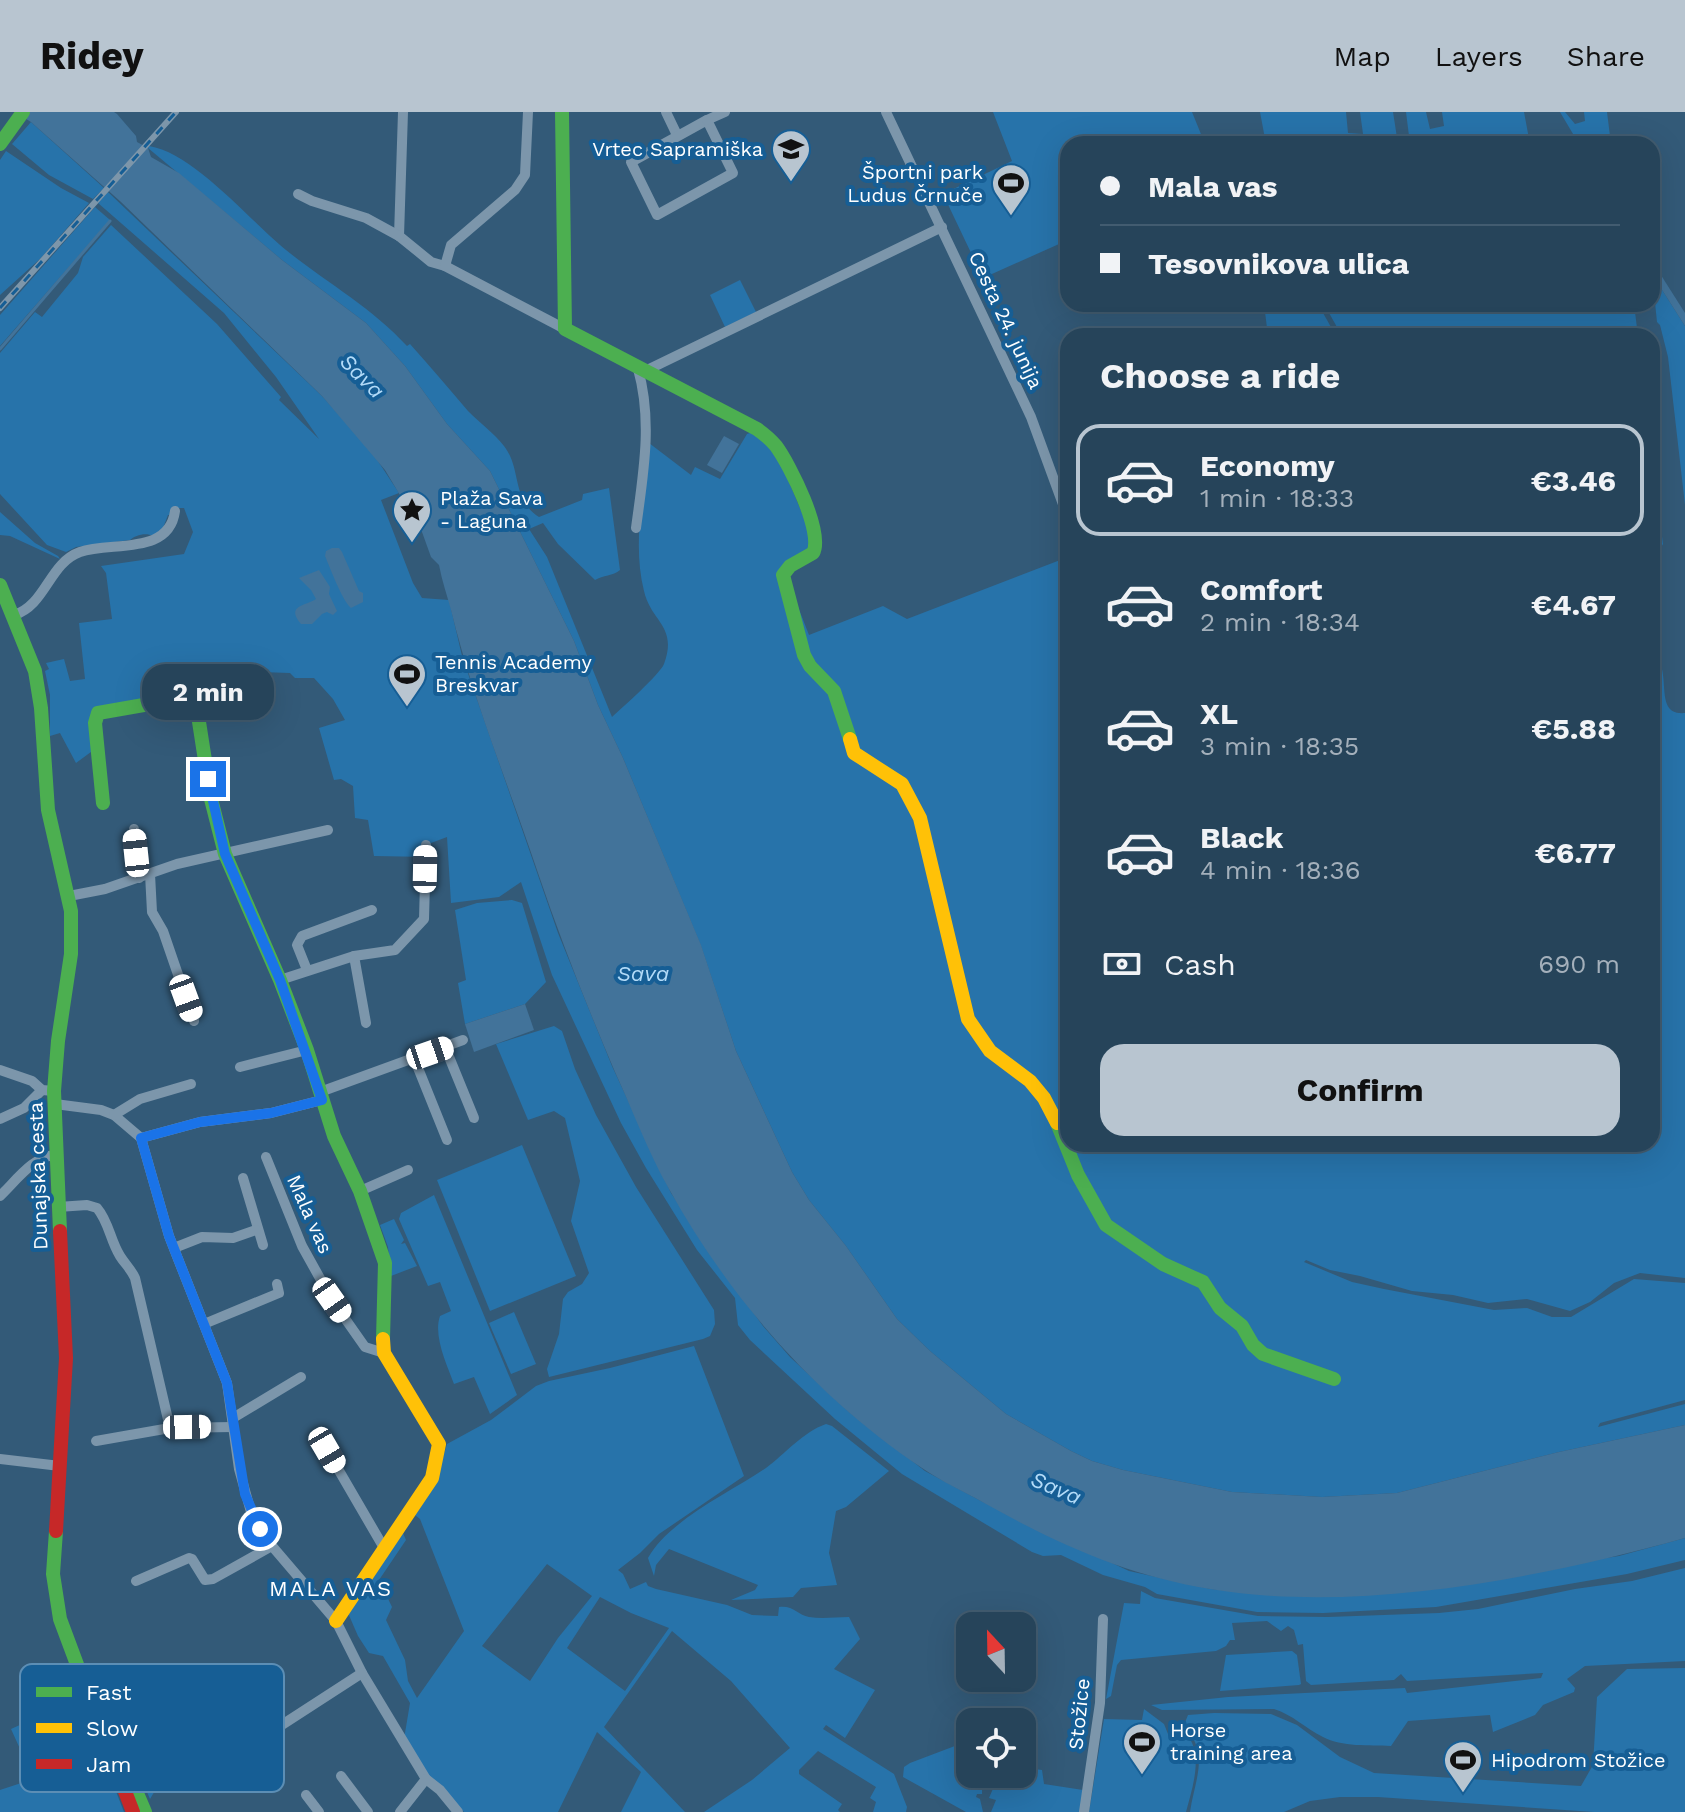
<!DOCTYPE html>
<meta charset="utf-8">
<style>
body{margin:0;font-family:"Work Sans",sans-serif;background:#2e4b60;color:#f1f3f6;height:100vh;display:flex;flex-direction:column;font-size:30px;white-space:nowrap}
*{box-sizing:border-box;margin:0}
p{font-size:26px;color:#a4b0bb}
.icon{flex:none;width:44px;height:44px;fill:none;stroke:currentColor;stroke-width:2;stroke-linecap:round;stroke-linejoin:round}
.map{position:relative;flex:1;overflow:hidden}
.drawer{position:absolute;left:1060px;top:216px;width:600px;height:824px;display:flex;flex-direction:column;background:#26445a;border-radius:24px;box-shadow:0 8px 32px #0002,0 0 0 2px #425c70}
.drawer>*{flex:none}
.hud{position:absolute;left:1060px;top:24px;width:600px;height:176px;border-radius:24px;box-shadow:0 8px 32px #0002,0 0 0 2px #425c70;display:grid;align-content:center;height:176px;padding:0 40px;background:#26445a}
.needle{width:52px;rotate:338deg}
.buttons{position:absolute;left:956px;top:1500px;display:grid;gap:16px}
.buttons a{display:grid;place-items:center;width:80px;height:80px;border-radius:16px;background:#26445a;box-shadow:0 8px 32px #0002,0 0 0 2px #425c70;font-size:40px}
.end{position:absolute;width:36px;height:36px;margin:-18px;border:10px solid #1a73e8;background:#fff;box-shadow:0 0 0 4px #fff}
.from{border-radius:50%}
.bubble{position:absolute;height:56px;border-radius:24px;background:#26445a;box-shadow:0 8px 32px #0002,0 0 0 2px #425c70;font-size:26px;font-weight:700;line-height:56px;text-align:center}
.car{position:absolute;width:24px;height:48px;margin:-24px -12px;border-radius:10px;box-shadow:0 0 6px 2px #0007;background:linear-gradient(#fff 24%,#345 0 40%,#fff 0 76%,#345 0 86%,#fff 0)}
.hud b{display:flex;align-items:center;gap:28px;height:76px;font-size:30px}
.hud b+b{border-top:2px solid #425c70}
.hud i{width:20px;height:20px;background:#f1f3f6}
ul{padding:0;list-style:none}
li{display:flex;align-items:center;gap:24px;height:112px;margin:0 16px 12px;padding:0 24px;border:4px solid transparent;border-radius:24px}
li div{flex:1}
li b{display:block;font-size:30px}
li em{font-style:normal;font-weight:700}
li.current{border-color:#b8c5d0}
li>.icon{width:72px;height:72px;stroke-width:1.5}
h2{padding:0 40px;font-size:36px;line-height:96px}
.pay{display:flex;align-items:center;gap:20px;height:88px;padding:0 40px;font-size:30px}
.pay p{margin-inline-start:auto}
.primary-button{display:flex;gap:16px;margin-top:auto;padding:16px 40px}
.primary-button a{flex:1;height:92px;border-radius:24px;background:#b8c5d0;color:#111;font-size:32px;font-weight:700;line-height:92px;text-align:center}
header{display:flex;align-items:center;gap:48px;box-sizing:border-box;height:112px;padding:0 40px;background:#b8c5d0;color:#111}
header strong{font-size:38px}
nav{display:flex;gap:44px;margin-inline-start:auto;font-size:28px}
.map>svg:first-child{display:block}
.green{fill:#2773aa;fill-rule:evenodd}
.water{fill:#42739a}
.lines{fill:none;stroke-linecap:round;stroke-linejoin:round}
.stream{stroke:#42739a;stroke-width:3}
.street{stroke:#7c96ab;stroke-width:10}
.fast{stroke:#4caf50;stroke-width:14}
.slow{stroke:#ffc107;stroke-width:14}
.jam{stroke:#c62828;stroke-width:14}
.rail-casing{stroke:#7d96aa;stroke-width:6}
.rail{stroke:#165e95;stroke-width:3;stroke-dasharray:9;stroke-linecap:butt}
.route{stroke:#1a73e8;stroke-width:10}
.labels{text-anchor:middle;dominant-baseline:central;stroke-width:8;stroke-linejoin:round;paint-order:stroke}
.poi-label{font-size:20px;fill:#fff;stroke:#165e95;text-anchor:start}
.street-label{font-size:20px;fill:#fff;stroke:#165e95}
.water-label{font-size:22px;font-style:italic;fill:#b3dbf8;stroke:#165e95}
.neighbourhood-label{font-size:22px;letter-spacing:2px;fill:#fff;stroke:#165e95}
.key{fill:#165e95;stroke:#5c8eb5;stroke-width:2}
.key-label{font-size:22px;fill:#fff}
</style>
<header>
<strong>Ridey</strong>
<nav><a>Map</a><a>Layers</a><a>Share</a></nav>
</header>
<div class="map">
<svg width="1685" height="1700" viewBox="0 0 1685 1700">
<rect width="100%" height="100%" fill="#335a78"/>
<g class="green">
<path d="M993,0H1192L1205,32H1068V128L983,166L943,82L1012,49Z"/>
<path d="M1260,0H1346L1348,21L1363,22L1360,0H1393L1398,32H1266Z"/>
<path d="M1406,0H1426L1430,17L1444,14L1442,0H1524L1530,32H1410Z"/>
<path d="M1560,0H1565L1575,12L1585,9L1584,0H1607L1611,32H1579Z"/>
<path d="M31,10L104,76L93,87L49,63L12,32Z"/>
<path d="M149,34C194,41 250,109 286,138C327,171 371,195 407,234L410,232C430,254 449,277 468,299C480,311 494,321 504,334C522,357 511,387 539,405L582,388L583,382L609,376L620,458C613,464 603,463 595,468L558,432L543,411L529,417L547,445L612,605C622,596 660,562 664,552C678,514 651,510 644,479C632,431 644,379 649,331L691,363L695,355L720,367L747,322L755,319L780,349L820,443L786,464L809,523L883,494L907,507L1068,445V1032H1652V540C1675,557 1651,604 1685,601V1166L1640,1161L1614,1171L1590,1190L1570,1199L1527,1187L1488,1191L1453,1183L1412,1179L1360,1164L1330,1158L1306,1148L1304,1150L1352,1170L1384,1177L1494,1198L1527,1196L1552,1205H1571L1634,1167L1685,1171V1288L1600,1311L1598,1315L1685,1292V1313L1559,1340L1397,1381L1322,1385L1232,1380L1123,1358L1092,1349L1071,1339L1006,1302L930,1239L897,1207L846,1134L809,1088L792,1060L736,939L701,834L623,646L598,593L574,529L490,359L447,312L405,254L366,211L282,148L148,36Z"/>
<path d="M6,39L61,76L89,91L41,146L0,183V48Z"/>
<path d="M108,80L322,284L372,340L399,381L381,388L413,471L422,486L449,488L462,544L558,821L612,954L671,1081L734,1174L763,1214L790,1245L849,1300L925,1359L981,1389L1129,1459L1211,1477L1282,1484L1362,1483L1619,1444L1685,1426V1448L1627,1462L1436,1495L1323,1501L1257,1500L1157,1482L1145,1475L1103,1463L1061,1443L1043,1444L1032,1440L902,1362L835,1307L750,1228L738,1213L735,1186L697,1138L646,1056L621,1011L552,863L521,770L499,785L451,791L447,725L431,731L430,745L374,744L368,708L355,706L353,674L341,667L334,668L319,616L345,608L333,587L314,566H295L290,561L234,559L237,572L92,597L95,637L76,651L60,621L50,624V583L45,559L49,557L46,551L64,547L70,569L85,567L79,511L112,507L106,461L101,454L184,442L193,420L184,396H176L175,403H168L163,416L153,424C146,420 135,423 130,428L76,435L66,440L47,433L0,382V241L35,200L42,205L78,161L83,145L111,113L217,212L281,285L279,288L319,327L276,265L224,201L98,91Z"/>
<path d="M95,95L110,108L0,234V203Z"/>
<path d="M1652,162L1685,214V393L1668,245L1660,213L1657,210Z"/>
<path d="M740,168L756,200L725,215L710,183Z"/>
<path d="M1264,192H1318L1336,224H1268Z"/>
<path d="M1324,192H1634L1638,224H1342Z"/>
<path d="M1652,363H1654L1663,432L1652,450Z"/>
<path d="M0,400L35,431L58,444L60,447L10,424L0,423Z"/>
<path d="M512,788L522,791L546,870L525,892L465,912L458,871L466,868L455,798L477,791Z"/>
<path d="M554,914L562,919L575,957L596,1003L636,1075L714,1198L715,1212L710,1224L703,1227L549,1265L547,1257L559,1222L563,1187L568,1180L582,1172L589,1161L571,1109L580,1069L565,1006L554,999L528,1008L496,932Z"/>
<path d="M522,1033L576,1164L490,1199L437,1068Z"/>
<path d="M434,1083L517,1283L490,1302L474,1265L454,1272C447,1253 433,1224 440,1204L451,1199L440,1170L428,1174L399,1107L401,1101Z"/>
<path d="M394,1107L404,1128L401,1132L405,1131L417,1154L391,1164L388,1135L380,1113Z"/>
<path d="M514,1200L536,1252L511,1262L489,1211Z"/>
<path d="M694,1234L744,1364L659,1422L640,1441L618,1458L623,1462L630,1477L646,1470L648,1474L656,1477L727,1493L752,1503L778,1504L779,1495C793,1493 798,1503 809,1505C822,1507 836,1505 849,1505L860,1527L834,1557L875,1578L845,1626L826,1613L823,1617L894,1662L907,1695L906,1700H873L876,1690L870,1686L876,1675L818,1639L799,1658V1662L842,1692L838,1698L840,1700H704L752,1668L790,1636L731,1569L672,1519L604,1615L685,1700H621L641,1660L597,1620L558,1700H464L420,1654L404,1627L410,1591L383,1544L369,1541L358,1524L348,1501L403,1421L406,1428L379,1468L392,1495L386,1508L405,1548L408,1569L417,1586L464,1519L420,1407L415,1403L435,1373L447,1332L491,1308L536,1274L549,1269L610,1256ZM547,1452L592,1484L558,1526L530,1569L482,1534ZM600,1485L631,1501L669,1516L625,1579L567,1536Z"/>
<path d="M826,1312L832,1314L889,1359L846,1395L836,1399L829,1441L837,1473L801,1476L793,1485L731,1488L755,1478L758,1473L669,1437L656,1453L654,1464L648,1446C669,1408 731,1380 766,1356C785,1342 803,1320 826,1312Z"/>
<path d="M1685,1456V1549L1585,1554L1567,1567L1575,1576L1574,1580L1543,1593L1535,1603L1493,1620L1490,1603L1408,1609L1391,1634C1369,1633 1342,1635 1323,1625C1305,1616 1293,1603 1274,1597L1162,1598L1151,1593L1228,1585L1405,1576L1407,1581L1541,1566L1543,1561L1407,1569L1401,1562L1394,1568L1311,1573L1306,1569L1303,1532L1298,1533L1294,1518L1288,1514L1281,1519L1267,1509L1232,1511L1235,1528H1230L1226,1534L1216,1539L1121,1548L1117,1553L1111,1584L1106,1587L1124,1491L1140,1492L1141,1479L1155,1486L1258,1504L1328,1505L1439,1501L1478,1497L1575,1477L1632,1469Z"/>
<path d="M1292,1539L1297,1543L1301,1572L1299,1573L1220,1579L1226,1543Z"/>
<path d="M1685,1556V1700H1594L1378,1685H1340L1310,1689L1284,1700H1190C1195,1666 1210,1643 1184,1613L1188,1603L1214,1601L1271,1602L1297,1613L1340,1645L1374,1661L1581,1674L1593,1653L1597,1585L1627,1557Z"/>
<path d="M70,1590L90,1635L31,1661L11,1617Z"/>
<path d="M1144,1597L1164,1612L1170,1627L1181,1628L1187,1623C1204,1643 1192,1677 1186,1700H1089L1104,1607L1142,1608Z"/>
<path d="M123,1616L140,1638L156,1677L150,1687L127,1633Z"/>
<path d="M968,1629L970,1630V1644L958,1642V1664L982,1674V1682H977L976,1685L980,1687L983,1700H966L903,1665L904,1655L910,1651Z"/>
<path d="M100,1645L103,1646L124,1700H0V1678Z"/>
<path d="M1022,1655L1042,1658L1044,1672L1083,1678L1080,1700H991L996,1688L989,1686L998,1665L1006,1662H1022Z"/>
</g>
<g class="water">
<path d="M15,0H114L117,2L136,24L137,30L148,36L151,45L179,61L282,148L366,211L405,254L447,312L490,359L574,529L598,593L623,646L701,833L736,939L792,1060L809,1088L846,1134L897,1207L930,1239L1006,1302L1071,1339L1092,1349L1123,1358L1232,1380L1322,1385L1397,1381L1559,1340L1685,1313V1426C1541,1466 1358,1502 1210,1477C1126,1463 1060,1433 986,1392C965,1380 942,1370 922,1356C817,1286 730,1187 669,1077C648,1040 633,999 615,960C587,894 561,829 538,761C509,674 473,588 451,498C447,483 442,469 439,453L431,445L422,420L385,358L322,284L121,90L31,10Z"/>
<path d="M1652,149L1685,201V214L1652,162Z"/>
<path d="M724,324L739,332L722,361L707,353Z"/>
<path d="M332,436H339L342,440L359,479L363,481V490L351,496C342,488 331,458 325,444L326,439Z"/>
<path d="M319,458L330,475L329,482L337,499L333,503L327,500L322,502L312,512H301C285,493 306,494 316,487L311,478L299,466Z"/>
<path d="M525,892L534,918L474,940L465,912Z"/>
</g>
<g class="lines">
<path class="stream" d="M0,237L110,109"/>
<g class="street">
<path d="M403,0L399,124L431,150L445,154"/>
<path d="M528,0L525,63L515,78L451,133L445,154L565,217"/>
<path d="M666,0L677,23"/>
<path d="M886,0L1031,305L1068,406"/>
<path d="M707,8L733,61L657,103L631,50Z"/>
<path d="M707,8L725,0"/>
<path d="M298,82L312,89L366,106L399,124"/>
<path d="M643,260L942,115"/>
<path d="M636,416C643,363 653,310 638,257"/>
<path d="M14,503C46,493 49,451 80,440C111,429 169,444 175,399"/>
<path d="M134,717L139,766"/>
<path d="M150,762L152,800L163,819L194,909"/>
<path d="M69,784L105,777L177,752L328,718"/>
<path d="M354,844L366,911"/>
<path d="M307,858L297,833L302,824L372,798"/>
<path d="M280,868L354,844L395,838L424,807L426,733"/>
<path d="M445,935L474,1006"/>
<path d="M414,946L447,1028"/>
<path d="M240,955L307,938"/>
<path d="M0,958L32,969L42,978L54,979"/>
<path d="M320,980L463,928"/>
<path d="M55,992L101,998L114,1003L141,1026L169,1124L227,1271L239,1357L251,1400L272,1434L336,1509L362,1561L426,1667L440,1678L458,1700"/>
<path d="M114,1003L140,987L191,972"/>
<path d="M0,1007L24,996L42,978"/>
<path d="M141,1026L200,1010L271,1001L322,988"/>
<path d="M266,1045L302,1134L332,1188L365,1235L384,1241"/>
<path d="M243,1066L263,1133"/>
<path d="M360,1079L408,1058"/>
<path d="M0,1084C15,1070 34,1043 56,1043"/>
<path d="M58,1095L87,1093L97,1096C109,1110 110,1128 120,1144C125,1152 131,1157 135,1166L170,1316"/>
<path d="M174,1136L202,1125L233,1126L256,1118"/>
<path d="M204,1212L279,1181L277,1172"/>
<path d="M233,1306L301,1265"/>
<path d="M96,1329L170,1316L233,1315"/>
<path d="M327,1338L384,1436"/>
<path d="M0,1347L60,1354"/>
<path d="M136,1469L189,1446L192,1447L205,1468L213,1467L272,1434"/>
<path d="M237,1642L362,1561"/>
<path d="M341,1664L368,1700"/>
<path d="M306,1683L319,1700"/>
<path d="M400,1700L426,1667"/>
<path d="M1084,1700L1100,1591L1103,1507"/>
</g>
<g class="fast">
<path d="M562,0L565,217L757,317C764,322 771,328 776,334C790,353 824,421 813,441L790,454L783,463L804,543L810,554L834,579L850,627"/>
<path d="M0,32L23,0"/>
<path d="M0,473L35,559L41,596L48,698L71,799V842L58,929L54,979L60,1119"/>
<path d="M103,691L95,611L98,601L195,584L211,687L225,742L280,868L307,938L334,1024L360,1079L385,1151L383,1227"/>
<path d="M1057,1011L1078,1063L1106,1113L1163,1152L1203,1170L1220,1196L1242,1214L1253,1233L1263,1242L1334,1267"/>
<path d="M56,1419L53,1462L60,1507L88,1582L119,1651L130,1665L145,1700"/>
</g>
<g class="slow">
<path d="M850,627L854,641L902,672L920,706L968,907L990,939L1030,969L1044,986L1057,1011"/>
<path d="M336,1509L432,1366L439,1332L384,1241L383,1227"/>
</g>
<g class="jam">
<path d="M56,1419L66,1246L60,1119"/>
<path d="M119,1651L121,1669L133,1700"/>
</g>
<defs>
<path id="rail" d="M0,196L176,0"/>
</defs>
<use href="#rail" class="rail-casing"/>
<use href="#rail" class="rail"/>
</g>
<g class="lines">
<path class="route" d="M208,667L225,742L280,868L322,988L271,1001L200,1010L141,1026L169,1124L227,1271L245,1382L260,1417"/>
</g>
<defs>
<symbol id="school-pin" viewBox="-11 -11 22 30"><path d="M0 17L-7.5 6A9.5 9.5 0 1 1 7.5 6Z" fill="#b8c5d0" stroke="#165e95"/><path d="M0-5L7-2L0 1L-7-2ZM-4 1L0 2.5L4 1V4Q0 6-4 4Z" fill="#111"/></symbol>
<symbol id="stadium-pin" viewBox="-11 -11 22 30"><path d="M0 17L-7.5 6A9.5 9.5 0 1 1 7.5 6Z" fill="#b8c5d0" stroke="#165e95"/><path d="M0-5a6.5 5 0 1 0 0 10a6.5 5 0 1 0 0-10ZM-3.5-1.8h7v3.6h-7Z" fill="#111"/></symbol>
<symbol id="sight-pin" viewBox="-11 -11 22 30"><path d="M0 17L-7.5 6A9.5 9.5 0 1 1 7.5 6Z" fill="#b8c5d0" stroke="#165e95"/><path d="M0-6L1.8-2.2L6-1.7L2.9 1.2L3.7 5.4L0 3.3L-3.7 5.4L-2.9 1.2L-6-1.7L-1.8-2.2Z" fill="#111"/></symbol>
</defs>
<g fill-rule="evenodd">
<use href="#school-pin" x="769" y="15" width="44" height="60"/>
<use href="#stadium-pin" x="989" y="49" width="44" height="60"/>
<use href="#sight-pin" x="390" y="376" width="44" height="60"/>
<use href="#stadium-pin" x="385" y="540" width="44" height="60"/>
<use href="#stadium-pin" x="1120" y="1608" width="44" height="60"/>
<use href="#stadium-pin" x="1441" y="1626" width="44" height="60"/>
</g>
<g class="labels">
<g class="poi-label">
<text x="763" y="37" text-anchor="end">Vrtec Sapramiška</text>
<text x="983" y="60" text-anchor="end">Športni park<tspan x="983" dy="23">Ludus Črnuče</tspan></text>
<text x="440" y="386">Plaža Sava<tspan x="440" dy="23">- Laguna</tspan></text>
<text x="435" y="550">Tennis Academy<tspan x="435" dy="23">Breskvar</tspan></text>
<text x="1170" y="1618">Horse<tspan x="1170" dy="23">training area</tspan></text>
<text x="1491" y="1648">Hipodrom Stožice</text>
</g>
<g class="street-label">
<text transform="translate(1006 208) rotate(65)">Cesta 24. junija</text>
<text transform="translate(38 1064) rotate(-92)">Dunajska cesta</text>
<text transform="translate(310 1102) rotate(66)">Mala vas</text>
<text transform="translate(1079 1602) rotate(-84)">Stožice</text>
</g>
<g class="water-label">
<text transform="translate(362 264) rotate(45)">Sava</text>
<text x="643" y="861">Sava</text>
<text transform="translate(1056 1376) rotate(23)">Sava</text>
</g>
<g class="neighbourhood-label">
<text x="331" y="1476">MALA VAS</text>
</g>
</g>
<rect x="20" y="1552" width="264" height="128" rx="12" class="key"/>
<rect x="36" y="1575" width="36" height="10" fill="#4caf50"/>
<rect x="36" y="1611" width="36" height="10" fill="#ffc107"/>
<rect x="36" y="1647" width="36" height="10" fill="#c62828"/>
<g class="key-label">
<text x="86" y="1588">Fast</text>
<text x="86" y="1624">Slow</text>
<text x="86" y="1660">Jam</text>
</g>
</svg>
<div class="buttons">
<a><svg class="needle" viewBox="-14 -14 28 28"><path d="M0-13l5 13h-10z" fill="#e53935"/><path d="M0 13l5-13h-10z" fill="#a4b0bb"/></svg></a>
<a><svg class="icon" aria-label="locate" viewBox="0 0 24 24"><circle cx="12" cy="12" r="6"/><path d="M12 2v4M12 18v4M2 12h4M18 12h4"/></svg></a>
</div>
<i class="end from" style="left:260px;top:1417px"></i>
<i class="end" style="left:208px;top:667px"></i>
<div class="bubble" style="left:142px;top:552px;width:132px">2 min</div>
<i class="car" style="left:136px;top:741px;rotate:354deg"></i>
<i class="car" style="left:425px;top:757px;rotate:1deg"></i>
<i class="car" style="left:186px;top:886px;rotate:160deg"></i>
<i class="car" style="left:430px;top:941px;rotate:71deg"></i>
<i class="car" style="left:332px;top:1188px;rotate:145deg"></i>
<i class="car" style="left:187px;top:1315px;rotate:89deg"></i>
<i class="car" style="left:327px;top:1338px;rotate:150deg"></i>
<div class="hud">
<b><i class="from"></i>Mala vas</b>
<b><i></i>Tesovnikova ulica</b>
</div>
<section class="drawer">
<h2>Choose a ride</h2>
<ul>
<li class="current"><svg class="icon" aria-label="car" viewBox="0 0 24 24"><path d="M5 17H2v-5l4-1 3-4h7l3 4 3 1v5h-3M9 17h6M6 11h13"/><circle cx="7" cy="17" r="2"/><circle cx="17" cy="17" r="2"/></svg><div><b>Economy</b><p>1 min · 18:33</p></div><em>€3.46</em></li>
<li><svg class="icon" aria-label="car" viewBox="0 0 24 24"><path d="M5 17H2v-5l4-1 3-4h7l3 4 3 1v5h-3M9 17h6M6 11h13"/><circle cx="7" cy="17" r="2"/><circle cx="17" cy="17" r="2"/></svg><div><b>Comfort</b><p>2 min · 18:34</p></div><em>€4.67</em></li>
<li><svg class="icon" aria-label="car" viewBox="0 0 24 24"><path d="M5 17H2v-5l4-1 3-4h7l3 4 3 1v5h-3M9 17h6M6 11h13"/><circle cx="7" cy="17" r="2"/><circle cx="17" cy="17" r="2"/></svg><div><b>XL</b><p>3 min · 18:35</p></div><em>€5.88</em></li>
<li><svg class="icon" aria-label="car" viewBox="0 0 24 24"><path d="M5 17H2v-5l4-1 3-4h7l3 4 3 1v5h-3M9 17h6M6 11h13"/><circle cx="7" cy="17" r="2"/><circle cx="17" cy="17" r="2"/></svg><div><b>Black</b><p>4 min · 18:36</p></div><em>€6.77</em></li>
</ul>
<div class="pay"><svg class="icon" aria-label="cash" viewBox="0 0 24 24"><path d="M3 7h18v10H3z"/><circle cx="12" cy="12" r="2"/></svg>Cash<p>690 m</p></div>
<div class="primary-button"><a>Confirm</a></div>
</section>
</div>
